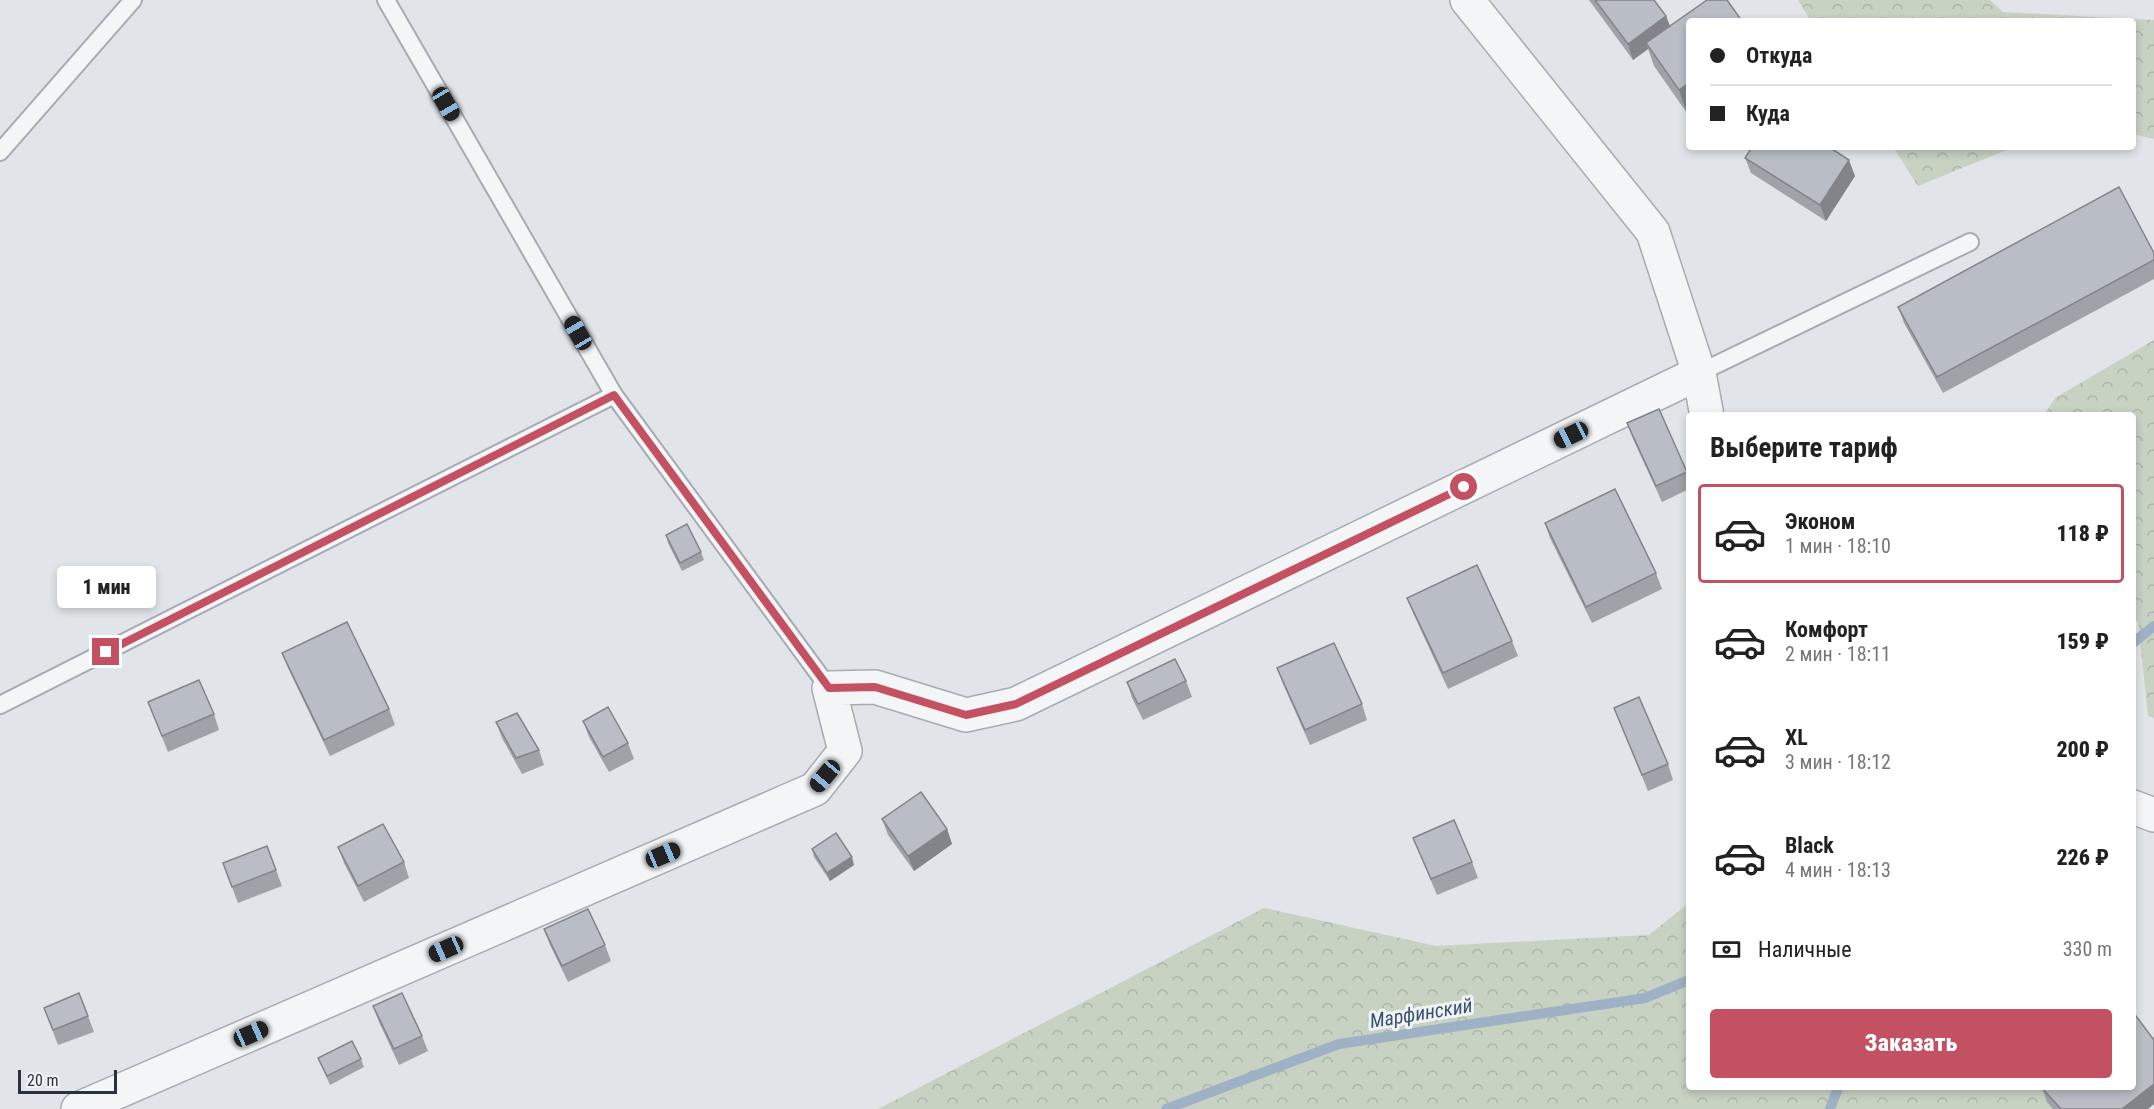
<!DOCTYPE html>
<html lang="ru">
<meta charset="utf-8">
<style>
body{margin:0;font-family:"Roboto Condensed",sans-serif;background:#f6f6f6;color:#222;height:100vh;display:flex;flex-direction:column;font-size:22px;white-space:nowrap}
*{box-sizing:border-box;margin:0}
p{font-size:20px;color:#767676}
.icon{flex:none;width:33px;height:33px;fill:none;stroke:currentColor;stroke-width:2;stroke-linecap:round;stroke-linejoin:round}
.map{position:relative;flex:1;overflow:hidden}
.panel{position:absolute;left:1686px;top:412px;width:450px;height:678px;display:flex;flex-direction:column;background:#fff;border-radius:6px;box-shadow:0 3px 9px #0003}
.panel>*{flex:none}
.banner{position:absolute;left:1686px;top:18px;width:450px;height:132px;border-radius:6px;box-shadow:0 3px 9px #0003;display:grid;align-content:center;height:132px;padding:0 24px;background:#fff}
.scale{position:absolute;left:18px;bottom:15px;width:99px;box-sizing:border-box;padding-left:6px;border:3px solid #2b323f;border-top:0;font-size:16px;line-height:21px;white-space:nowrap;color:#2b323f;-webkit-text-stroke:4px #f0f3f6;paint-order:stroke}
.end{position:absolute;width:27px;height:27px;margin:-14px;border:8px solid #c35162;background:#fff;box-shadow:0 0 0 3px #fff}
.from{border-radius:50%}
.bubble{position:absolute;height:42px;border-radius:6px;background:#fff;box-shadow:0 3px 9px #0003;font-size:20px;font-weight:800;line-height:42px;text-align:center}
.car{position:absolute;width:18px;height:36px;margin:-18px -9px;border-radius:8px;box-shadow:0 0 4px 2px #0007;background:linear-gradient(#222 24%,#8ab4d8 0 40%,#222 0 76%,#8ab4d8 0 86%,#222 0)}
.banner b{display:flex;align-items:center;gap:21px;height:57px;font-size:22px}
.banner b+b{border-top:2px solid #e0e0e0}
.banner i{width:15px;height:15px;background:#222}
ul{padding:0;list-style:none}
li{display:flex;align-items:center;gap:18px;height:99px;margin:0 12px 9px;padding:0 12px;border:3px solid transparent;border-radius:6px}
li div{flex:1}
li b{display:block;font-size:22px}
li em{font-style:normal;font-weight:800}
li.current{border-color:#c35162}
li>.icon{width:54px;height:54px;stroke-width:1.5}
h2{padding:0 24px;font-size:27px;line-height:72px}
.pay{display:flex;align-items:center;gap:15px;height:66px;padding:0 24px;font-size:22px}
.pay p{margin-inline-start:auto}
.cta{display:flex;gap:12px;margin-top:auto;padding:12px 24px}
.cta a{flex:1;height:69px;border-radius:6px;background:#c35162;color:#fff;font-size:24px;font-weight:800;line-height:69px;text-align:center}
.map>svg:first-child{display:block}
.forest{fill:url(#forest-crowns)}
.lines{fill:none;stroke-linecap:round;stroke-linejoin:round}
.stream{stroke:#9fb2c5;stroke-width:10}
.lane-casing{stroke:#a7abb2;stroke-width:20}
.street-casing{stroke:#a7abb2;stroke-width:36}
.lane{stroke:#f3f5f7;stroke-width:16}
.street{stroke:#f3f5f7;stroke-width:33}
.wall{fill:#9fa3a9}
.shaded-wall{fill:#82848a}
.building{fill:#b9bdc5;stroke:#82848a;stroke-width:1.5}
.route{stroke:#c35162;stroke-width:8}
.labels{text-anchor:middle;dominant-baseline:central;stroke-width:6;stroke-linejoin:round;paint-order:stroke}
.water-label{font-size:20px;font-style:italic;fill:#38516f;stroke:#f0f3f6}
</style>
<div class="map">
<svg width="2154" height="1109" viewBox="0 0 2154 1109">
<defs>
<pattern id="forest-crowns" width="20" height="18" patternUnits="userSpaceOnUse" patternTransform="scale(1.5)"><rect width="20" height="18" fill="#c7d2c3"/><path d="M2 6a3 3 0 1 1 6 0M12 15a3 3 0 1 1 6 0" fill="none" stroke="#abb5a9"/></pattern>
</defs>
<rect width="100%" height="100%" fill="#e1e4e8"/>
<g class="forest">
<path d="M1798,0H1990L2003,12L2154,20V139L2133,134V21H1811Z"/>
<path d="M1893,147H2014L1918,186Z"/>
<path d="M2154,340V718L2148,716L2138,621L2133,620V416L2044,415L2055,398Z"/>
<path d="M1689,903V1088H2062L2083,1109H878L1264,908L1436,946L1649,935Z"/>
</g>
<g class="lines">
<g class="stream">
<path d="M2133,643L2154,626"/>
<path d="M1166,1109L1339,1044L1645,998L1689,980"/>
<path d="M1830,1109L1838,1088"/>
</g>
<defs>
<g id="lane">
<path d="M386,0L614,395"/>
<path d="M0,152L133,0"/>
<path d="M1699,373L1970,242"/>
<path d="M0,705L614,395L829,688"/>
</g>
<g id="street">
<path d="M1467,0L1653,232L1699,373L1707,416"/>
<path d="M2133,807L2154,815"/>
<path d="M78,1109L815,789L845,751L829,688L875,687L966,715L1016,704L1699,373"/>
</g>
</defs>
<use href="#lane" class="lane-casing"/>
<use href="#street" class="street-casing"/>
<use href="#lane" class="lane"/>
<use href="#street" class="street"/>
</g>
<g class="wall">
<path d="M1589,0H1654L1666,16L1670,26L1689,21V111L1687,113L1654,66L1648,49L1633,60Z"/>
<path d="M1745,158L1855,176L1826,221L1751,173Z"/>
<path d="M2154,253V279L1943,393L1904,323L1898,307Z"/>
<path d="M1627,423L1687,472L1689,476V489L1662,502L1633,439Z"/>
<path d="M1545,523L1656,573L1662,589L1592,623L1550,538Z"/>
<path d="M666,535L701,552L704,560L682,571L668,543Z"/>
<path d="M1407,598L1512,641L1518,656L1448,689L1413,613Z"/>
<path d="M282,653L389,709L395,725L330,756L288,668Z"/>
<path d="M1277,668L1362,704L1367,720L1310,745L1283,684Z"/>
<path d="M1186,681L1192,697L1143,720L1132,698L1127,682Z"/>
<path d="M148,702L214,714L219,730L168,752Z"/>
<path d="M1614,708L1668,764L1673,780L1648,791Z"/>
<path d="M583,721L628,743L634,759L609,772L589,737Z"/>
<path d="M496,722L539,750L544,765L522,774L502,738Z"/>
<path d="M882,819L947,829L952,844L914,871L888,835Z"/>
<path d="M1413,838L1472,862L1478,878L1437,895Z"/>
<path d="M267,846L282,886L238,903L223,863Z"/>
<path d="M338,847L404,862L409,878L364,902L344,863Z"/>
<path d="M812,849L854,865L830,881L814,857Z"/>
<path d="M544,929L605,945L611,961L568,982L550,945Z"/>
<path d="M373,1006L422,1036L428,1051L399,1065L379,1022Z"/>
<path d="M44,1008L88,1016L94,1032L58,1045Z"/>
<path d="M318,1058L361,1059L364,1067L330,1085Z"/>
<path d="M2042,1088L2154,1104L2148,1109H2053L2047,1102Z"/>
</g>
<g class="shaded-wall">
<path d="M1666,16L1672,32L1646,43L1648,49L1633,60L1628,44Z"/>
<path d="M1689,83V111L1687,113L1679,90Z"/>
<path d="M1849,160L1855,176L1826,221L1820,205Z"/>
<path d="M947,829L952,844L914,871L908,856Z"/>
<path d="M852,857L854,865L830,881L827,873Z"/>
<path d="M2154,1084V1104L2148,1109H2122Z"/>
</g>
<g class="building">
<path d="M1595,0H1654L1666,16L1628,44Z"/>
<path d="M1707,0H1727L1742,21H1689V83L1679,90L1646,43Z"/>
<path d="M1752,147H1829L1849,160L1820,205L1745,158Z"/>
<path d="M2119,187L2154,253V260L1937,377L1898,307Z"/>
<path d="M1659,409L1687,472L1656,486L1627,423Z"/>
<path d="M1615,489L1656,573L1586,607L1545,523Z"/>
<path d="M687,524L701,552L680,563L666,535Z"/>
<path d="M1477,565L1512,641L1443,673L1407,598Z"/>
<path d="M347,622L389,709L324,740L282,653Z"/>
<path d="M1334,643L1362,704L1305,730L1277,668Z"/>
<path d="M1175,659L1186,681L1138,704L1127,682Z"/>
<path d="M199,680L214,714L162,736L148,702Z"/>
<path d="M1639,697L1668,764L1642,775L1614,708Z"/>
<path d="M608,707L628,743L603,757L583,721Z"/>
<path d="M517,713L539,750L516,758L496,722Z"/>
<path d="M921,792L947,829L908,856L882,819Z"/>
<path d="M1454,820L1472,862L1431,879L1413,838Z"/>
<path d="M383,824L404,862L358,886L338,847Z"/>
<path d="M836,833L852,857L827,873L812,849Z"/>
<path d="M267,846L276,870L232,887L223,863Z"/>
<path d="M588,909L605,945L562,966L544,929Z"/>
<path d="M79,993L88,1016L53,1030L44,1008Z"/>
<path d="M402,993L422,1036L394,1049L373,1006Z"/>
<path d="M2133,1012L2154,1040V1084L2122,1109H2061L2042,1088H2133Z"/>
<path d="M352,1041L361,1059L327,1076L318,1058Z"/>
</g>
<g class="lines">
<path class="route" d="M106,652L614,395L829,688L875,687L966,715L1016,704L1464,487"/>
</g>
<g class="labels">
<g class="water-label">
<text transform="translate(1421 1013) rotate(-9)">Марфинский</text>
</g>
</g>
</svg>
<div class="scale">20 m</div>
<i class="end from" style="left:1464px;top:487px"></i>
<i class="end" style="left:106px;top:652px"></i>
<div class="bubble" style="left:57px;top:566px;width:99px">1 мин</div>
<i class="car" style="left:446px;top:104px;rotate:150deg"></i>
<i class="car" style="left:578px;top:333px;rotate:330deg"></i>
<i class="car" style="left:1571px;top:435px;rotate:244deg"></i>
<i class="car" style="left:825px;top:776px;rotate:220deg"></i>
<i class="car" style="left:663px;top:855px;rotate:67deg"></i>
<i class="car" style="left:446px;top:949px;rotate:246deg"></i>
<i class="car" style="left:251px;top:1034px;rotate:66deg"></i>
<div class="banner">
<b><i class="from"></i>Откуда</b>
<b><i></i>Куда</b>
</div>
<section class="panel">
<h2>Выберите тариф</h2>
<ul>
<li class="current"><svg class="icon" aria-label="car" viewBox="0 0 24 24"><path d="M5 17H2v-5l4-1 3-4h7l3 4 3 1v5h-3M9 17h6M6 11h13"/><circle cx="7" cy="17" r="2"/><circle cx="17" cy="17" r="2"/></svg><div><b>Эконом</b><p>1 мин · 18:10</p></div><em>118 ₽</em></li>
<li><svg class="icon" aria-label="car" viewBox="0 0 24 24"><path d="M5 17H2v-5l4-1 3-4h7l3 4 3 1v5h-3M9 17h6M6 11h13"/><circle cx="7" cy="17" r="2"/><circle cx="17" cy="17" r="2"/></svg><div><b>Комфорт</b><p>2 мин · 18:11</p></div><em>159 ₽</em></li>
<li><svg class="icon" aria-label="car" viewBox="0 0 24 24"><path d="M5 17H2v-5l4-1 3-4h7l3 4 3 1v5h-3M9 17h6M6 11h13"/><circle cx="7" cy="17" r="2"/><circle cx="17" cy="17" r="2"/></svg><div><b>XL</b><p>3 мин · 18:12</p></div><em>200 ₽</em></li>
<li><svg class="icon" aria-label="car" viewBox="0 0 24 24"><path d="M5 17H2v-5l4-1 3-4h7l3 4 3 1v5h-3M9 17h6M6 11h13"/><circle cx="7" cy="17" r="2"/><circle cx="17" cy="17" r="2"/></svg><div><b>Black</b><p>4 мин · 18:13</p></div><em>226 ₽</em></li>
</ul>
<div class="pay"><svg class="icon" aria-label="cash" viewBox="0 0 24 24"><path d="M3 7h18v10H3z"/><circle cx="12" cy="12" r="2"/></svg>Наличные<p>330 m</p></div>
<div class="cta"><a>Заказать</a></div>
</section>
</div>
